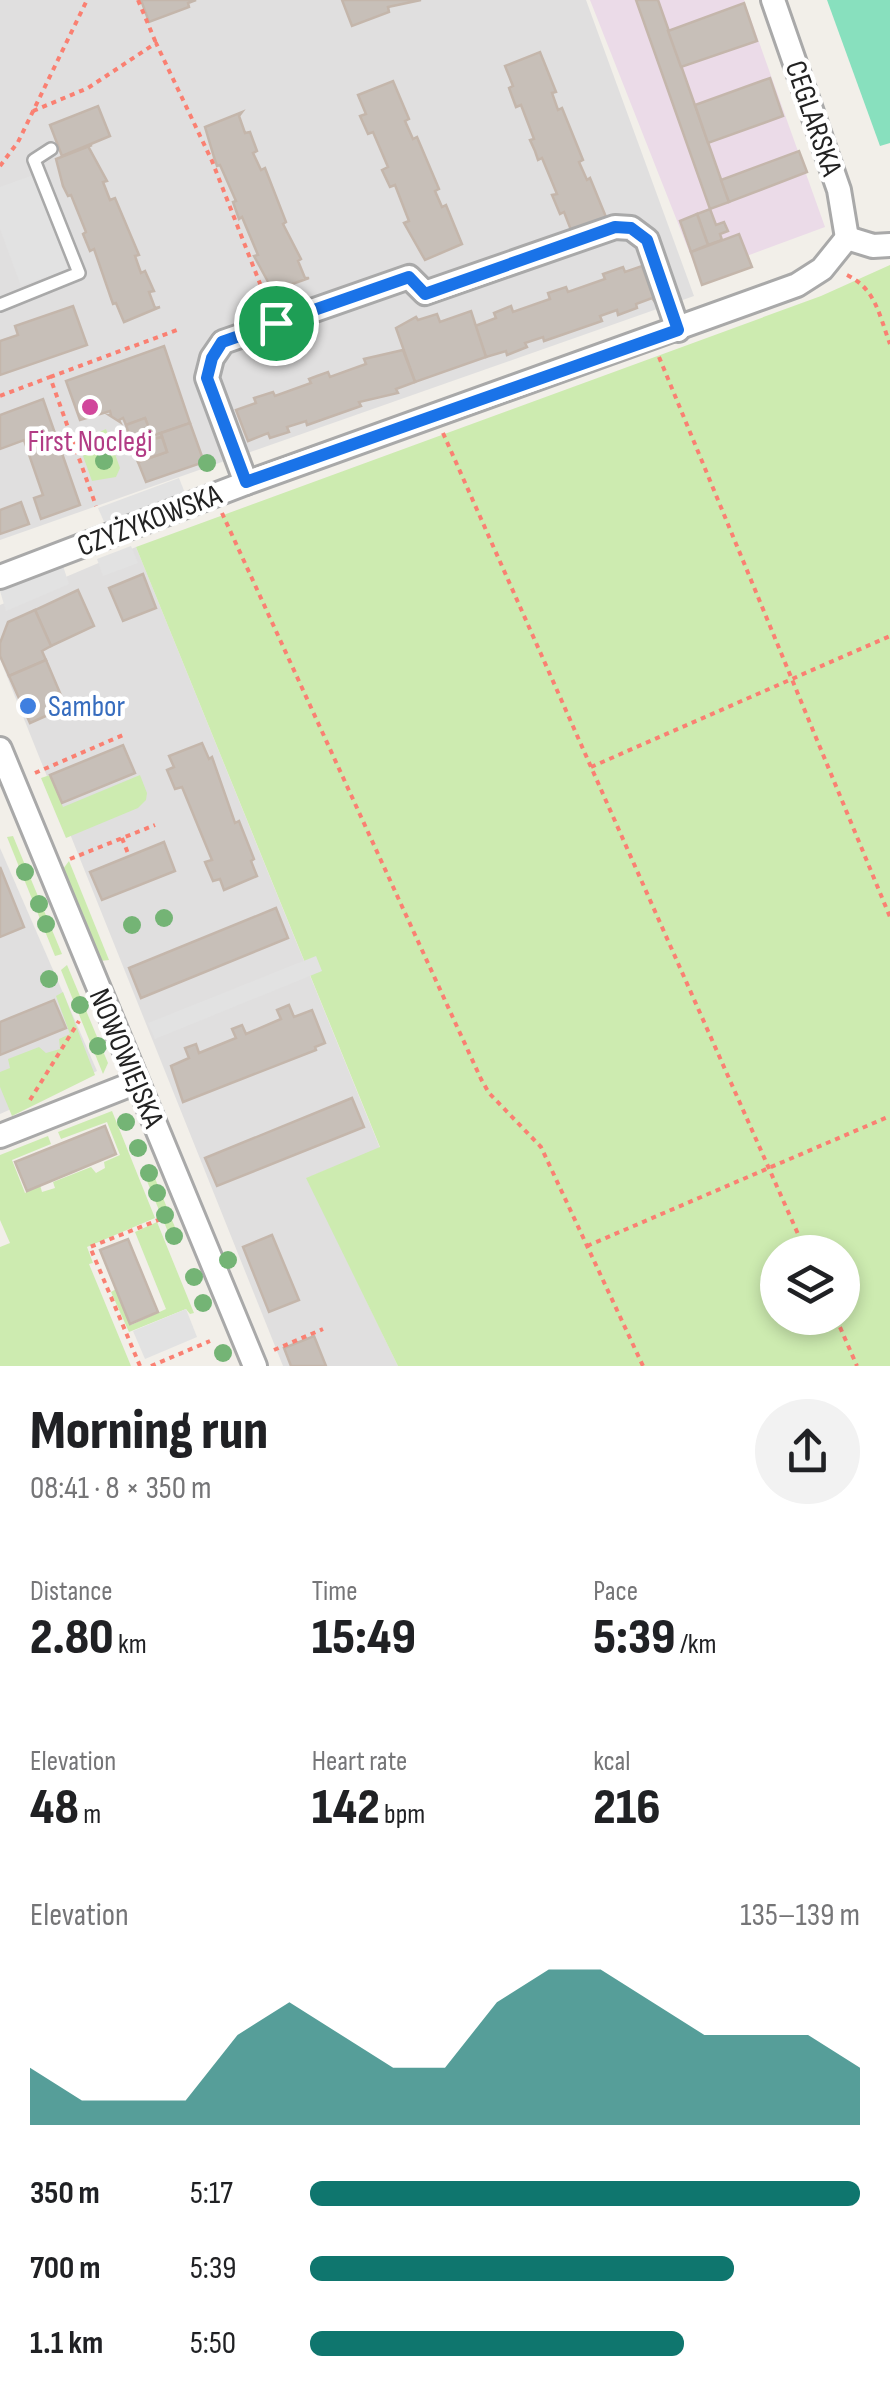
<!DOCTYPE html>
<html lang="en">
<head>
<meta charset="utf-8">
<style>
	:root { --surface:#fff; --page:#f2f2f2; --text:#202124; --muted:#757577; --accent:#0f766e }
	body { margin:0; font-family:"Sofia Sans Condensed",sans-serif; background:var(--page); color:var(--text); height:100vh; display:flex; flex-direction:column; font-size:38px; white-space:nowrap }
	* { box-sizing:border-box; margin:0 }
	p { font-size:32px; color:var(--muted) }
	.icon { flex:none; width:55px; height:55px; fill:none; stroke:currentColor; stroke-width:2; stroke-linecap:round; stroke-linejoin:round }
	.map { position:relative; height:1366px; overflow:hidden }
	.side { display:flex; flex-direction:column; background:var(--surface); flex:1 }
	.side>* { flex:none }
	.controls { position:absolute; left:760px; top:1235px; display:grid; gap:20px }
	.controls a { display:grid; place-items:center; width:100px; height:100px; border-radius:50%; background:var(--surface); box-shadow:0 5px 15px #0003; font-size:50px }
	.pin { position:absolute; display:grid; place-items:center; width:85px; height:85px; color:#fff; margin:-42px; border:5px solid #fff; border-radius:50%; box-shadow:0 2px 10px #0007 }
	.round { display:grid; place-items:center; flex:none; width:105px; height:105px; border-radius:52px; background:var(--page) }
	.summary { display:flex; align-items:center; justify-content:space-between; height:170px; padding:0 30px }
	h1 { font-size:55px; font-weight:800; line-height:75px }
	.metrics { display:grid; grid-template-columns:repeat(3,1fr); gap:15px; height:170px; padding:10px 30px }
	.metrics div { display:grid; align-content:center }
	.metrics b { font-size:50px; font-weight:800 }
	.metrics small { font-size:28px; font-weight:400 }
	.metrics p { font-size:28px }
	.chart { height:280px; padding:20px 30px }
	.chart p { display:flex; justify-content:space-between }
	.chart svg { width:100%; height:180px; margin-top:10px; fill:var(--accent); opacity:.7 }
	ul { padding:0 30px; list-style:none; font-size:32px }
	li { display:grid; grid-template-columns:160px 120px 1fr; align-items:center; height:75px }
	li i { height:25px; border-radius:12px; background:var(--accent) }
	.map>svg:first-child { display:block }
	.residential { fill:#e0dfdf }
	.industrial { fill:#ebdbe8 }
	.grass { fill:#cdebb0; fill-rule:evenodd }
	.pitch { fill:#88e0be }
	.parking { fill:#e2e2e2 }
	.building { fill:#c7bfb8; stroke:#c4b6ab; stroke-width:2.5 }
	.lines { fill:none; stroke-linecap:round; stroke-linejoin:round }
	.service-casing { stroke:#a9a9a9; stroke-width:16 }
	.minor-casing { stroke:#a9a9a9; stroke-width:28 }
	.path { stroke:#fa8072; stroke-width:4; stroke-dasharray:5 5; stroke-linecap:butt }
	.service { stroke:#fff; stroke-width:11 }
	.minor { stroke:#fff; stroke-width:22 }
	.tree { fill:#74b475 }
	.route-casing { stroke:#fff; stroke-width:20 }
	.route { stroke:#1a73e8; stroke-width:12 }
	.hotel-dot { fill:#d1479c; stroke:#fff; stroke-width:4 }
	.shop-dot { fill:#3f7fe0; stroke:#fff; stroke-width:4 }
	.labels { text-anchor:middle; stroke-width:9; stroke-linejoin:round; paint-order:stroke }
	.street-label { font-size:30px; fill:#222; stroke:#fff }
	.hotel-label { font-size:30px; fill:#b23c85; stroke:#fff }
	.shop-label { font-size:30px; fill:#366cbe; stroke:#fff; text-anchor:start }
</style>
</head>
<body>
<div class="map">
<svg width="890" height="1366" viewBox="0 0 890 1366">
	<rect width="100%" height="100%" fill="#f2efe9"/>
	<g class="residential">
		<path d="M0,0H586L694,296L0,540Z"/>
		<path d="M136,547L380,1148L307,1178L398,1366H283L0,659V605Z"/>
		<path d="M0,848L97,1071L0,1114Z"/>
	</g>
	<path class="industrial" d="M590,0H744L825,227L698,274Z"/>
	<g class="grass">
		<path d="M890,265V1366H398L306,1178L380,1147L136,547L821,296ZM778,1252H842V1318H778Z"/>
		<path d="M106,429L120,468L116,477L92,481L78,442Z"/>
		<path d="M50,775L63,807L140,775L147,793L146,800L138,808L66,838L41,778Z"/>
		<path d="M13,836L62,954L55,956L7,837Z"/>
		<path d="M69,861L109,960L100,961L63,869Z"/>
		<path d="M67,965L108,1063L103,1074L61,970Z"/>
		<path d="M63,992L95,1075L12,1116L0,1087V1072L10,1068L8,1059L39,1047L46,1053L60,1049L59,1039L70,1034L56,996Z"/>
		<path d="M112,1111L155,1218L87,1247L93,1263L89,1264L131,1366H0V1247L10,1243L0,1220V1155L48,1136L51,1144L12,1160L25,1193L40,1185L42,1192L55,1188L53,1182L91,1167L96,1173L105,1168L104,1162L120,1155L107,1122L61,1139L58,1132Z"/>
		<path d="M150,1166L181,1242L173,1244L142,1169Z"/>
		<path d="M157,1222L194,1313L190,1314L186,1309L129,1332L111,1292L116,1289L131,1325L166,1309L135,1232Z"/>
	</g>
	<path class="pitch" d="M827,0H890V143L880,146Z"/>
	<g class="parking">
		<path d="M36,174L68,269L21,286L0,229V187Z"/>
		<path d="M179,478L185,493L105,524L98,508Z"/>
		<path d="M131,546L138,563L103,576L97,559Z"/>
		<path d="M63,566L69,584L6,611L0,591Z"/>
		<path d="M316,956L322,971L155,1039L148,1023Z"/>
		<path d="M186,1309L197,1337L145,1359L133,1331Z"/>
	</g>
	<g class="building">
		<path d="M141,0H196L188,3L189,7L149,22Z"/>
		<path d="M342,0H421L388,7L389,12L352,26Z"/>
		<path d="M636,0H658L729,202L710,209Z"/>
		<path d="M744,3L757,41L681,67L668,31Z"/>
		<path d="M540,52L556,92L552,93L558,110L562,108L583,160L579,162L587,180L590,178L606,217L571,230L564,212L560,214L552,195L557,194L542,158L538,160L535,151L530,140L534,139L521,105L516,107L509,88L513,86L505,66Z"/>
		<path d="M770,78L783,116L708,143L695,105Z"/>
		<path d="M393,81L409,119L405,121L413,139L417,137L439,189L435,191L442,207L446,205L462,244L425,260L404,223L409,221L395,185L390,187L382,170L388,167L373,132L368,134L360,116L366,114L358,95Z"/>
		<path d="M98,106L110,136L62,156L50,125Z"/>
		<path d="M242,112L239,116L245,133L250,132L257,151L253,153L261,170L265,168L286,222L283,224L301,259L298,261L305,278H309L273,291L254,256L258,255L242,217L239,219L233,202L236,201L220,165L217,166L214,157L205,127Z"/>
		<path d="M92,145L88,146L107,181L103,182L110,200L115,198L139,255L135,256L141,273L145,271L154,291L149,292L155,308L160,307L124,322L116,303L113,304L94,249L90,251L83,234L86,232L71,195L68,196L63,186L56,159Z"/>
		<path d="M799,151L807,172L729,202L721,180Z"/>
		<path d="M710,209L716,225L724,222L728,231L720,234L722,240L708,245L697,214Z"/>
		<path d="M697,214L708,245L691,252L680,221Z"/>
		<path d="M739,234L752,267L702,285L691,252Z"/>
		<path d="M642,266L655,302L652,298L636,304L637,308L618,315L617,310L600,316L602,321L544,341L543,337L525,343L527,347L507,355L506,351L486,357L475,326L496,318L494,313L511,306L513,312L550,299L548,293L566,287L568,292L605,279L603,274L609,272L623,267L625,272Z"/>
		<path d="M73,306L87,345L0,375V341L18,335L15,326Z"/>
		<path d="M471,311L486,357L415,382L396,328L416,317L418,320L437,314L440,322Z"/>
		<path d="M164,346L190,423L152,436L145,418L126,425L123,418L119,420L120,422L109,415H111L110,411L80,420L66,381Z"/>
		<path d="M403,350L415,382L396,389L398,393L359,402L361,406L307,425L306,421L287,427L289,432L270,438L268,433L248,441L236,410L256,403L254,398L273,392L275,396L311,383L309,379L317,376L328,372L330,377L366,364L364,359Z"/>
		<path d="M43,399L80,505L41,519L34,498L43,495L24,440L0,449V415Z"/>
		<path d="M145,418L152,436L161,433L162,437L132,444L126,425Z"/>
		<path d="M190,423L204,462L146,482L138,462L167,452L161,433Z"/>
		<path d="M162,437L167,452L138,462L132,444Z"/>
		<path d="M21,502L29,524L0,534V510Z"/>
		<path d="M143,574L156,608L123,621L109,588Z"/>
		<path d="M78,590L94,626L51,646L35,610Z"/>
		<path d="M35,610L51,646L42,651L46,660L9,676L0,656V643L8,622Z"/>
		<path d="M46,660L66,707L30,723L9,676Z"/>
		<path d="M202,743L209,759L212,757L235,823L239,821L254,859L251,861L257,876L224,890L220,879L213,881L205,862L212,860L182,787L175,789L167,770L174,767L169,756Z"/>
		<path d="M123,745L135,773L62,803L50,775Z"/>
		<path d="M164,842L175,871L102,900L90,872Z"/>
		<path d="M0,867L24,927L0,937Z"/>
		<path d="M276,908L288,938L141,998L129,968Z"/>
		<path d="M54,1000L66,1028L0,1055V1022Z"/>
		<path d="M289,1005L294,1017L312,1010L325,1043L315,1047L316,1050L183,1102L171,1066L189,1058L185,1048L196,1044L199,1053L236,1038L232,1029L242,1025L246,1034L281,1019L277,1010Z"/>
		<path d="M352,1098L364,1127L217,1186L205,1158Z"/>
		<path d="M105,1126L116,1154L27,1191L15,1162Z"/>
		<path d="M272,1235L299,1300L269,1312L243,1247Z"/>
		<path d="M128,1239L158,1312L130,1324L100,1250Z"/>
		<path d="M314,1336L326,1366H291L284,1348Z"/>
	</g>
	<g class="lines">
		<g class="service-casing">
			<path id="service" d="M0,305L79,273L34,160L51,149"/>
		</g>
		<g class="minor-casing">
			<g id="minor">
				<path d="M773,0L839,190L847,238"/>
				<path d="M847,238L873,246L890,245"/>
				<path d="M246,483L207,378L212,358L223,342L409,277L425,293L615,227L631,228L647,240L678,330"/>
				<path d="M0,577L246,483L797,285L822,269L847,238"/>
				<path d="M0,749L255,1366"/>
				<path d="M0,1136L137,1082"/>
			</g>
		</g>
		<g class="path">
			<path d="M138,0L156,43"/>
			<path d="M33,111L88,88L156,43L212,161L268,304"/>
			<path d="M0,166L18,142L87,0"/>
			<path d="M847,275C876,289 879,315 890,344"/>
			<path d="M659,357L890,917"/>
			<path d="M50,377L177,330"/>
			<path d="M0,396L50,377L96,506"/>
			<path d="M443,433L806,1252"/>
			<path d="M222,513L481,1079L489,1093L541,1147L643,1366"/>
			<path d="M591,767L890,636"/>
			<path d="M35,773L123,735"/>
			<path d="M122,838L129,856"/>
			<path d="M70,859L155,825"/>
			<path d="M30,1100L79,1021"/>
			<path d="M587,1246L890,1116"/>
			<path d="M836,1318L857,1366"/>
			<path d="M274,1350L323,1329"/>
			<path d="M140,1366L90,1247L161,1219"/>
			<path d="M151,1366L210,1341"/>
		</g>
		<use href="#service" class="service"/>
		<use href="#minor" class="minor"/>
	</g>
	<g class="tree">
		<circle cx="93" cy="442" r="9"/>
		<circle cx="104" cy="461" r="9"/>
		<circle cx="207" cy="463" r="9"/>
		<circle cx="25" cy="872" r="9"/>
		<circle cx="39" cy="904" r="9"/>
		<circle cx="164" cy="918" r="9"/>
		<circle cx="46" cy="924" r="9"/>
		<circle cx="132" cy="925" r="9"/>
		<circle cx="49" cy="979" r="9"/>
		<circle cx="80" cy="1005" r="9"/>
		<circle cx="98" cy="1046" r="9"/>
		<circle cx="126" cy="1122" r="9"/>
		<circle cx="138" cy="1148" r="9"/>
		<circle cx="149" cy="1173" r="9"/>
		<circle cx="157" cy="1193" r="9"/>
		<circle cx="165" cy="1215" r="9"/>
		<circle cx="174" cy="1236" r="9"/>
		<circle cx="228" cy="1260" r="9"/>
		<circle cx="194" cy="1277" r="9"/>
		<circle cx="203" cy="1303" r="9"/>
		<circle cx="223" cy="1353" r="9"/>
	</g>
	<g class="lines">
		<g class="route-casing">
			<path id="route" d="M615,227L631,228L647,240L678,330L246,482L207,378L212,358L222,342L409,277L425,294Z"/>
		</g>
		<use href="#route" class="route"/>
	</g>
	<circle class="hotel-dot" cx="90" cy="407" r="10"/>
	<circle class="shop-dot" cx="28" cy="706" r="10"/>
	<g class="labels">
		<g class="street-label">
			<text transform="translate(814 118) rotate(71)" y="10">CEGLARSKA</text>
			<text transform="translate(149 520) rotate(-21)" y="10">CZYŻYKOWSKA</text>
			<text transform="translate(127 1058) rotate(67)" y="10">NOWOWIEJSKA</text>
		</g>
		<g class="hotel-label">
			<text x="90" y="451">First Noclegi</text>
		</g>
		<g class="shop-label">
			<text x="48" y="716">Sambor</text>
		</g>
	</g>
</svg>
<div class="controls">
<a><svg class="icon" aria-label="layers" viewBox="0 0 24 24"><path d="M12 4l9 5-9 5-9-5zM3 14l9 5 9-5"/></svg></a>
</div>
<div class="pin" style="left:276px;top:323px;background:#1e9e55"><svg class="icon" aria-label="arrive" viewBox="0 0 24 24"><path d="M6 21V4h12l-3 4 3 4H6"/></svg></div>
</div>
<section class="side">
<div class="summary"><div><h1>Morning run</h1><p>08:41 · 8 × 350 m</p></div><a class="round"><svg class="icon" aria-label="share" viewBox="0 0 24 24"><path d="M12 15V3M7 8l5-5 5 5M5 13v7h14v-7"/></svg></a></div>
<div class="metrics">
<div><p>Distance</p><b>2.80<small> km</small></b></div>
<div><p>Time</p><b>15:49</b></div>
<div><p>Pace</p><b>5:39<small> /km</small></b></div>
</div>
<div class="metrics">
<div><p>Elevation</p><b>48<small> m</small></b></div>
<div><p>Heart rate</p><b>142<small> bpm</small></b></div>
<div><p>kcal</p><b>216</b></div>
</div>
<div class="chart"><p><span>Elevation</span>135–139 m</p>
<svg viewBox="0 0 160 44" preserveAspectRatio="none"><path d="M0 44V30L10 38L20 38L30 38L40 22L50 14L60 22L70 30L80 30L90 14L100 6L110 6L120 14L130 22L140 22L150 22L160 30V44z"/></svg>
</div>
<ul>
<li><b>350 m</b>5:17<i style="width:100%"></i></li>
<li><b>700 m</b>5:39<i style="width:77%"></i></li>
<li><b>1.1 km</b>5:50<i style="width:68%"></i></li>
</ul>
</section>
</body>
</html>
